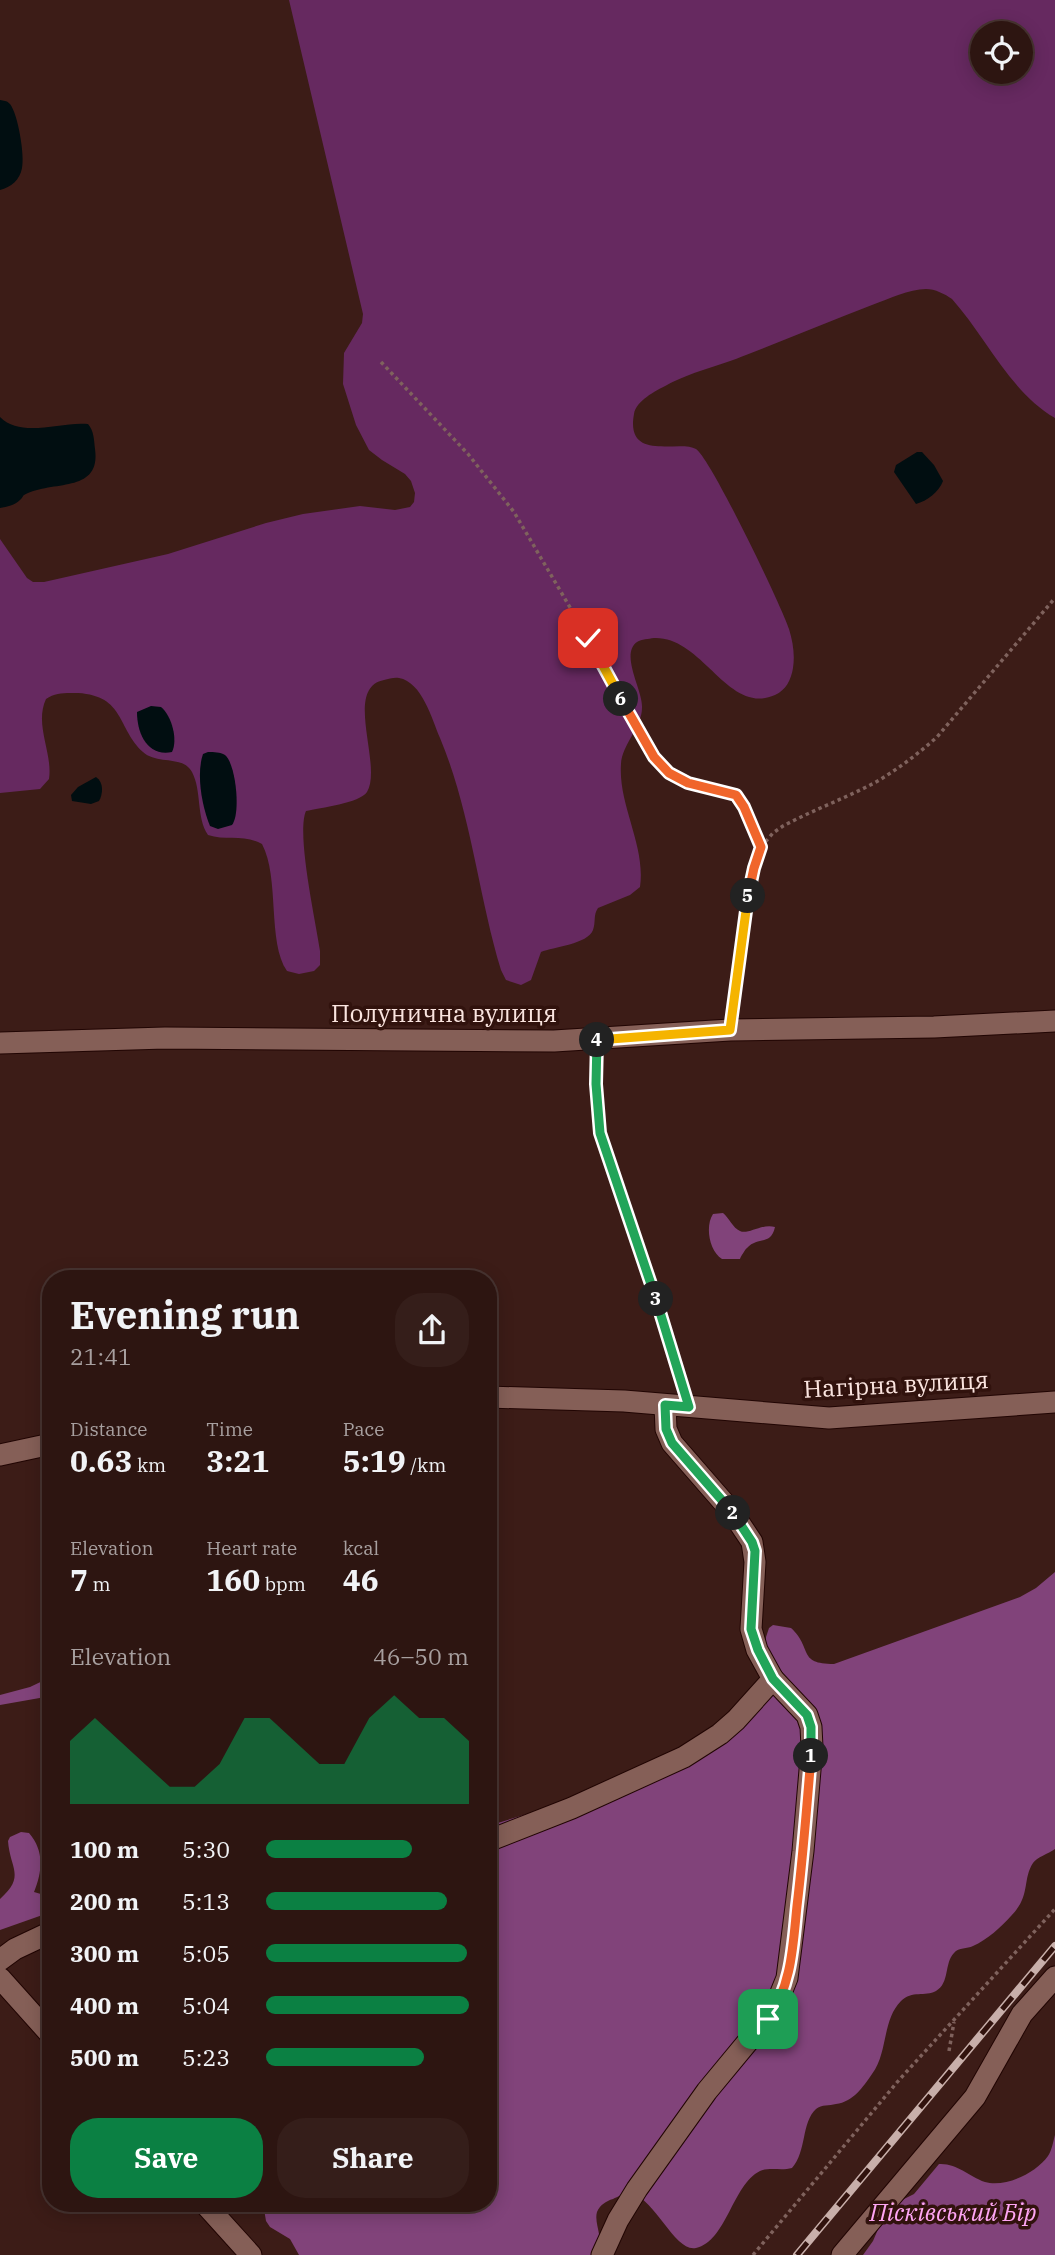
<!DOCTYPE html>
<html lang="en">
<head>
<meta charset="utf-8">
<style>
	:root { --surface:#2d1511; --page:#351e1a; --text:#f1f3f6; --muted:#a79f9f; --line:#483431; --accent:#0b8043 }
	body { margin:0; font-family:"IBM Plex Serif",serif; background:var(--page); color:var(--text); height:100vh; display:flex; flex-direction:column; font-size:26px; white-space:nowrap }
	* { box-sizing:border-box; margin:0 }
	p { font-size:23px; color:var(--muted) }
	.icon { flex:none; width:38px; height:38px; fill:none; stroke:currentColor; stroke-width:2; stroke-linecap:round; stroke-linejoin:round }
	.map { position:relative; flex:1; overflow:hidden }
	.sheet { position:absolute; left:42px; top:1270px; width:455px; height:942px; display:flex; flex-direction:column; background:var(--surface); border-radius:28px; box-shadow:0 4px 18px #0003,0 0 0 2px var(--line) }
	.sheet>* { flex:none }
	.controls { position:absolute; left:970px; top:21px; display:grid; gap:14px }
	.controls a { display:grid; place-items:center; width:63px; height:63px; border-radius:50%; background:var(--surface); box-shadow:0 4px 18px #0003,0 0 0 2px var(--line); font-size:35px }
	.pin { position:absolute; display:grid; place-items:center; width:60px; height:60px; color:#fff; margin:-30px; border-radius:14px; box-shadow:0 4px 10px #0006 }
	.km { position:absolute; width:35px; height:35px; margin:-18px; border-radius:50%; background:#222; color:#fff; font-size:19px; line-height:35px; text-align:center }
	.round { display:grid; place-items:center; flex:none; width:74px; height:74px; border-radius:28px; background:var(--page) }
	.summary { display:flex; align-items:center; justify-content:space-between; height:119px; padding:0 28px }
	h1 { font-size:38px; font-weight:800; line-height:52px }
	.metrics { display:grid; grid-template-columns:repeat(3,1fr); gap:10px; height:119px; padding:7px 28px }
	.metrics div { display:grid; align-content:center }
	.metrics b { font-size:30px; font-weight:800 }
	.metrics small { font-size:19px; font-weight:400 }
	.metrics p { font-size:19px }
	.chart { height:196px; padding:14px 28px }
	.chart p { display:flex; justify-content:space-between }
	.chart svg { width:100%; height:126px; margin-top:7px; fill:var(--accent); opacity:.7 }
	.action { display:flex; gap:14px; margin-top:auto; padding:14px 28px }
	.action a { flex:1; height:80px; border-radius:28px; background:var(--accent); color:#fff; font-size:28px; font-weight:800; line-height:80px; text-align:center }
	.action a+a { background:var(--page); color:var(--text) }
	ul { padding:0 28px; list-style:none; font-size:23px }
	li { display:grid; grid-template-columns:112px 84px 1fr; align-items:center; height:52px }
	li i { height:18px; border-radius:9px; background:var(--accent) }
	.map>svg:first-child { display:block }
	.green { fill:#662960; fill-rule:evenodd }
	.forest { fill:#81437a }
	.water { fill:#010e11 }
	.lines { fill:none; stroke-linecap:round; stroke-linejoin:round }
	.minor-casing { stroke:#210503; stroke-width:23 }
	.path { stroke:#7f625d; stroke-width:3.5; stroke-dasharray:3.5 3.5; stroke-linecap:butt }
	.minor { stroke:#855f57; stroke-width:21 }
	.rail-casing { stroke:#c8afaa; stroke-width:8 }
	.rail { stroke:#31120d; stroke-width:5; stroke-dasharray:16; stroke-linecap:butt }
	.split-1-casing { stroke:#fff; stroke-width:14 }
	.split-2-casing { stroke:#fff; stroke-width:14 }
	.split-3-casing { stroke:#fff; stroke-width:14 }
	.split-4-casing { stroke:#fff; stroke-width:14 }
	.split-5-casing { stroke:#fff; stroke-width:14 }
	.split-6-casing { stroke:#fff; stroke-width:14 }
	.split-7-casing { stroke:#fff; stroke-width:14 }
	.split-1 { stroke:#f0652b; stroke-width:9 }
	.split-2 { stroke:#22a559; stroke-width:9 }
	.split-3 { stroke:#22a559; stroke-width:9 }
	.split-4 { stroke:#22a559; stroke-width:9 }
	.split-5 { stroke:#f5b400; stroke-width:9 }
	.split-6 { stroke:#f0652b; stroke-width:9 }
	.split-7 { stroke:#f5b400; stroke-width:9 }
	.labels { text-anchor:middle; stroke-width:7; stroke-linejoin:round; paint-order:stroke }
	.street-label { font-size:24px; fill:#fae4df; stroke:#31120d }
	.park-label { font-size:24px; font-style:italic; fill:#fea5f3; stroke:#31120d }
</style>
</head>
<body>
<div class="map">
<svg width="1055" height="2255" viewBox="0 0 1055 2255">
	<rect width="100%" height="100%" fill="#3c1c17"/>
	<path class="green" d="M289,0H1055V418C1010,392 986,337 952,299C945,294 935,289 926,289C909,289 889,299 872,305C830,321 788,339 746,355C722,365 688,373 667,385C655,391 636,401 634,414C625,463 680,439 696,449C711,459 781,605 789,629C793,642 795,655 793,668C791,680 786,690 775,695C728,716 703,636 654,638C648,639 642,639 637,642C620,654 642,689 642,706C643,726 622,744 621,764C618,805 646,846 640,887L630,895L598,908C593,915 596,922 593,930C588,944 553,947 541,952L531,980L521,985L506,980L501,970C478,894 471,812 440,738C432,719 422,682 399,678C394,677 389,679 384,680C343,688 383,765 367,792C360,803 320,808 306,811C296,834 316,922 320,951V965L314,971L299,974L287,971C267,942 280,878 262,844C245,834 226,841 208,835C196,817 202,791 192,772C183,755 157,765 143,752C117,728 125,696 78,693C66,693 56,692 46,699C34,725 53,753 49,779L40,789L0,793V539L27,578L33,582H44L168,554L266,523L303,514L360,506L395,510L410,507L414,502L415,493L411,481L405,474L382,460L369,450L356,425L343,384L344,353L362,323L363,314ZM982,33H1020V72H982Z"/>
	<g class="forest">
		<path d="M723,1213C729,1218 733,1228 740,1231C748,1235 762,1223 775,1227C771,1246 758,1236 747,1248C746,1248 740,1258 740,1259H722C709,1251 705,1226 713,1214Z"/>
		<path d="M1055,1572V1849C1048,1854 1037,1857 1033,1863C1022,1880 1031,1896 1011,1916C1001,1927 987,1940 973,1946C967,1949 959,1947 954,1953C944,1963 950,1983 936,1991C925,1997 912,1990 901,2001C882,2020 888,2053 872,2074C863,2087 853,2102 836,2104C829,2106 822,2104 816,2109C801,2123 807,2151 792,2168C782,2171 770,2167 760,2171C732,2185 727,2241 696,2248C676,2253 655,2200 633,2194C626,2192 619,2196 613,2199C606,2201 600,2205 597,2212C595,2219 598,2227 599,2234C600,2241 598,2248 597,2255H299L290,2239L270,2227L266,2221L263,2203H488V1826L527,1814L576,1803L753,1711L766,1650V1637L769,1628L773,1625L791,1628C813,1648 797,1664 834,1664L1020,1597L1036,1588Z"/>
		<path d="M51,1677V1696L0,1705V1695L30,1687Z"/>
		<path d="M21,1832L29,1833C45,1851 42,1873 34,1892L51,1897V1912L0,1930V1899C26,1876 10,1869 8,1841L10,1837Z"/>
		<path d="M1055,2135V2255H863L873,2241L882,2220L896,2203L914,2194L939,2164C957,2163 968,2176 985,2182C1005,2188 1036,2173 1048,2156C1052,2150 1053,2142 1055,2135Z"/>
	</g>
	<g class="water">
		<path d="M0,100C4,101 6,100 10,104C18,114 25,156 22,168C20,180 11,187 0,190Z"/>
		<path d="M0,417C22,439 61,421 88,424C94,431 94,440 95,449C101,492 56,481 28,493C21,496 25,495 20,500C15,505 7,507 0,508Z"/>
		<path d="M917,452H922L934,465L943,481C939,492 927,501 916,504L894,472L896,465Z"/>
		<path d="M151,706L161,707C172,716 178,740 172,752C147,757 137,733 137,712Z"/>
		<path d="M208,752C214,752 220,752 225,755C236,764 241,814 232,825L218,829L210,826C202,807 196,774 203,754Z"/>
		<path d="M96,777C104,782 103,794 99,801L91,804L72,801L71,795L78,787Z"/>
	</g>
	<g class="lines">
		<g class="minor-casing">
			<g id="minor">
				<path d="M0,1043L165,1038L554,1041L730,1030L934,1027L1055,1021"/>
				<path d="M488,1397L624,1401L829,1418L1055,1402"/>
				<path d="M0,1455L51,1444"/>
				<path d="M488,1841L572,1808L684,1757L720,1734L736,1720L773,1679L757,1650L751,1629L755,1562L752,1542L732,1512L672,1443L666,1429L665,1405"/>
				<path d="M0,1960L15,1949L51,1932"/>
				<path d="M0,1978L51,2035"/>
				<path d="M204,2203L251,2255"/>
				<path d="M602,2255L618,2220L637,2189L707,2091L774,2010L787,1978L803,1851L812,1747L811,1727L807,1715L773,1679"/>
				<path d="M842,2255L975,2097L1022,2014L1055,1977"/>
			</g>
		</g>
		<g class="path">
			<path d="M381,362L468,454L514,512L588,638L645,742L662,766L681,780L731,793C748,803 754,830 761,847L754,868L748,895L733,1010"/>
			<path d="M761,847L773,833L783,826C813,810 846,798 876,782C898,769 918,754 937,737L1055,598"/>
			<path d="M597,1055V1114L600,1133L684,1387"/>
			<path d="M949,2051L954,2022"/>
			<path d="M753,2255L899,2080L1055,1909"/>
		</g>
		<use href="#minor" class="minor"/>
		<g class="rail-casing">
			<path id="rail" d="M797,2255L1055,1946"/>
		</g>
		<use href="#rail" class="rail"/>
	</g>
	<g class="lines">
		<g class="split-1-casing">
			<path id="split-1" d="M768,2019C792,1986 793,1944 797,1906C803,1856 807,1806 811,1756"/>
		</g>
		<g class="split-2-casing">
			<path id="split-2" d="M733,1513L752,1542L755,1551L751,1629L758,1650L773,1679L807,1715L811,1727V1756"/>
		</g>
		<g class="split-3-casing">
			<path id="split-3" d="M656,1299L689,1407L665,1405L666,1429L672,1443L733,1513"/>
		</g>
		<g class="split-4-casing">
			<path id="split-4" d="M597,1040L596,1084L600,1133L656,1299"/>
		</g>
		<g class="split-5-casing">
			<path id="split-5" d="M597,1040L730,1030L748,896"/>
		</g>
		<g class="split-6-casing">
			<path id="split-6" d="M621,699L654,757L669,773L688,783L736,795L744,807L761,847L754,868L748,896"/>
		</g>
		<g class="split-7-casing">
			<path id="split-7" d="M588,638L621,699"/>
		</g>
		<use href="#split-1" class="split-1"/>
		<use href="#split-2" class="split-2"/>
		<use href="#split-3" class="split-3"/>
		<use href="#split-4" class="split-4"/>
		<use href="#split-5" class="split-5"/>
		<use href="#split-6" class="split-6"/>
		<use href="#split-7" class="split-7"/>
	</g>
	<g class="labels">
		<g class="street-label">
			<text x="444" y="1022">Полунична вулиця</text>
			<text transform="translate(896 1385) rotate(-3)" y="8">Нагірна вулиця</text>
		</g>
		<g class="park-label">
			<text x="953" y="2221">Пісківський Бір</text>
		</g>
	</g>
</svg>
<div class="controls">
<a><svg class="icon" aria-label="locate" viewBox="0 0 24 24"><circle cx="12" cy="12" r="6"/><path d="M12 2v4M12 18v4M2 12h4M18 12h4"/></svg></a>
</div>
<div class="pin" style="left:768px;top:2019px;background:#1e9e55"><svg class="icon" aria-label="arrive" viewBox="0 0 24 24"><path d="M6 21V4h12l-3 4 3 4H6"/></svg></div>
<div class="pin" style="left:588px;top:638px;background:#d93025"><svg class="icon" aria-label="check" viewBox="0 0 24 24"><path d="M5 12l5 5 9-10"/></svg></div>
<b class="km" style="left:811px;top:1756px">1</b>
<b class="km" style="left:733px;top:1513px">2</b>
<b class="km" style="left:656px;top:1299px">3</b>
<b class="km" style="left:597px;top:1040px">4</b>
<b class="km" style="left:748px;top:896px">5</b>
<b class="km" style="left:621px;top:699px">6</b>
<section class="sheet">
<div class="summary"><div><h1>Evening run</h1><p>21:41</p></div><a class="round"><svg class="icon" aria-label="share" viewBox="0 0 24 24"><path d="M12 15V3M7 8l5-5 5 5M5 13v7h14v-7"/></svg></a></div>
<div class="metrics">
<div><p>Distance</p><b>0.63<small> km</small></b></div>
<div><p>Time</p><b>3:21</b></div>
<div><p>Pace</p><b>5:19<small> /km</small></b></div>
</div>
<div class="metrics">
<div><p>Elevation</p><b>7<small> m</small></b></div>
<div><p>Heart rate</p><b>160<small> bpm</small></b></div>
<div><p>kcal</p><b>46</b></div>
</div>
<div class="chart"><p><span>Elevation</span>46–50 m</p>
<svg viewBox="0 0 160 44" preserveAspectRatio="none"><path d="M0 44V22L10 14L20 22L30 30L40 38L50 38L60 30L70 14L80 14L90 22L100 30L110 30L120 14L130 6L140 14L150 14L160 22V44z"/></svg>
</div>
<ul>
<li><b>100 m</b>5:30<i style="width:72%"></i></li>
<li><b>200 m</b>5:13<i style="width:89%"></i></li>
<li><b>300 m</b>5:05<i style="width:99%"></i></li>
<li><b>400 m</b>5:04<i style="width:100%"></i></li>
<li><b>500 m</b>5:23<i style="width:78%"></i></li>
</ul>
<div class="action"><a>Save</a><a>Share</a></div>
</section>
</div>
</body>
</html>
